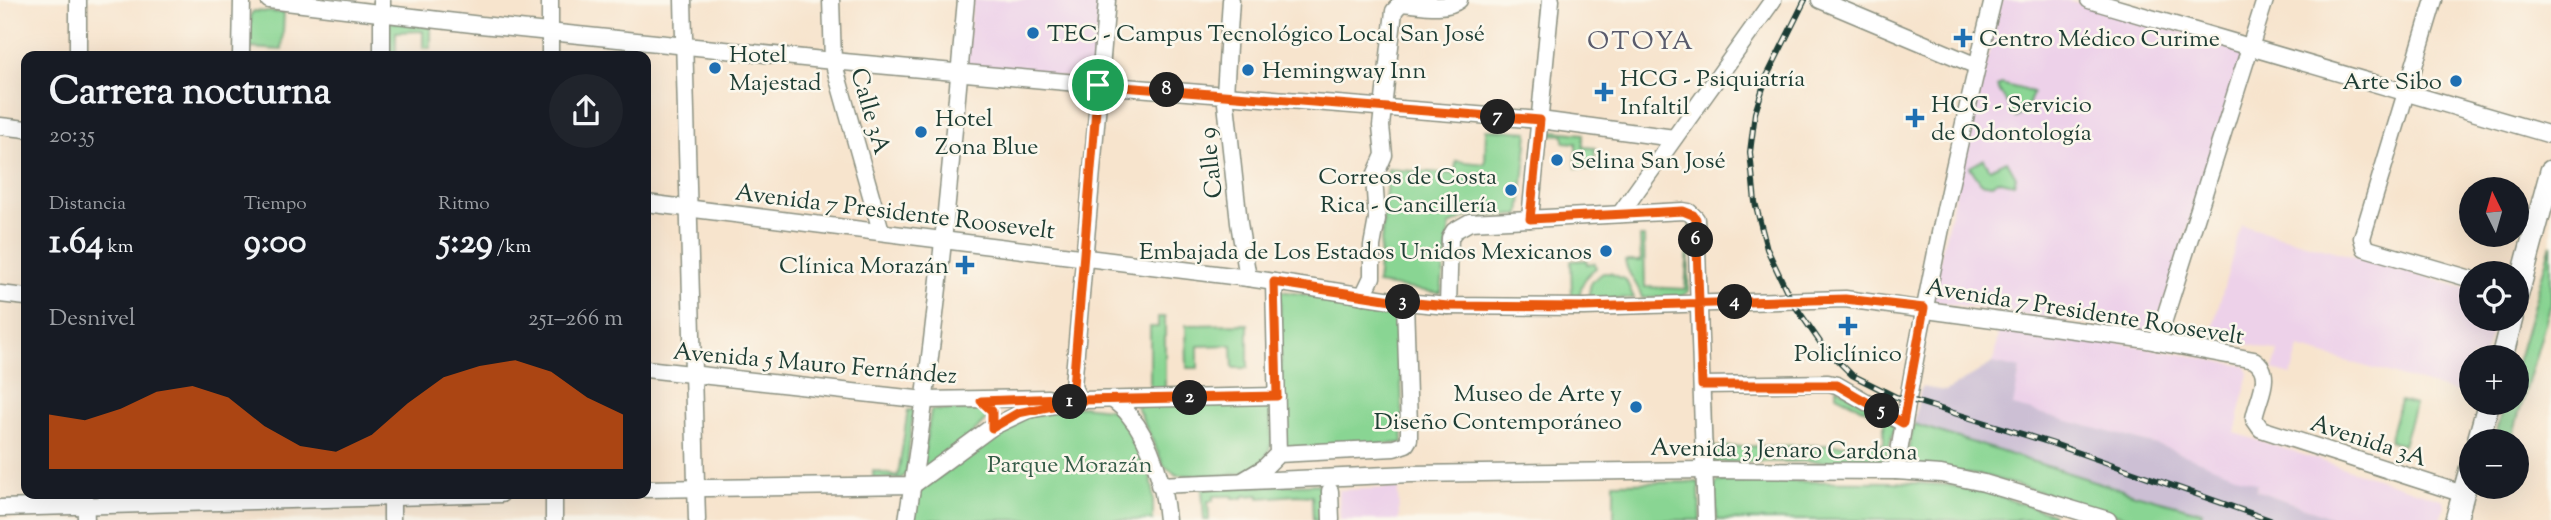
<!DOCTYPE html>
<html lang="es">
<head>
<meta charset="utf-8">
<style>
	:root { --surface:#171b24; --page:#20242c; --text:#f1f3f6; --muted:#9ea1a6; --accent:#ea580c }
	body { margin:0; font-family:"Sorts Mill Goudy",serif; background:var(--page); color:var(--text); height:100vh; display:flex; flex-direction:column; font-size:26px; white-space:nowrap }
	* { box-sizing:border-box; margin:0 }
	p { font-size:23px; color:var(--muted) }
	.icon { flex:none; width:38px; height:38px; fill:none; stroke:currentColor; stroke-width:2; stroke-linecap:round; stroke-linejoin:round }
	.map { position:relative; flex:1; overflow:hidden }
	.details { position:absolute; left:21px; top:51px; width:630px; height:448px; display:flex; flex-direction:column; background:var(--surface); border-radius:14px; box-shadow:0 7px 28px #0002 }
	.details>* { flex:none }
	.needle { width:46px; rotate:355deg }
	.buttons { position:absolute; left:2459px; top:177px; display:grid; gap:14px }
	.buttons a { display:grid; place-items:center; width:70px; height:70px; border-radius:50%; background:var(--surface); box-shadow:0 7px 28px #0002; font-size:35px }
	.pin { position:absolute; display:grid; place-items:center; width:60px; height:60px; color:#fff; margin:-30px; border:4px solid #fff; border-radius:50%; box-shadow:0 2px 7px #0007 }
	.km { position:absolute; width:35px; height:35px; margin:-18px; border-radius:50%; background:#222; color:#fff; font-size:19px; line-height:35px; text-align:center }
	.round { display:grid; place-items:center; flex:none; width:74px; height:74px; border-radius:37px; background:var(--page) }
	.head { display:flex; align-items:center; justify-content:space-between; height:119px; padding:0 28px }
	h1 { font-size:38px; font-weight:700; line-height:52px }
	.metrics { display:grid; grid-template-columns:repeat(3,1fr); gap:10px; height:119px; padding:7px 28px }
	.metrics div { display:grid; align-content:center }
	.metrics b { font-size:35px; font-weight:700 }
	.metrics small { font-size:19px; font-weight:400 }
	.metrics p { font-size:19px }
	.chart { height:196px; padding:14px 28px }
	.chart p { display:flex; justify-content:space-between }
	.chart svg { width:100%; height:126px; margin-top:7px; fill:var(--accent); opacity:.7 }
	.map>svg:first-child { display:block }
	.built { fill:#edd1e9 }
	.industrial { fill:#ccbfd4 }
	.green { fill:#89d593; stroke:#548964; stroke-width:2 }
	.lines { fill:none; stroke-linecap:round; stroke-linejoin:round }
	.minor-casing { stroke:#8b9080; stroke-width:19 }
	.major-casing { stroke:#8b9080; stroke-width:24 }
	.minor { stroke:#fff; stroke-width:16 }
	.major { stroke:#fff; stroke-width:21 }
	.rail-casing { stroke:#1f3d34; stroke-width:6 }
	.rail { stroke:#fbf7ec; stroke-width:3.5; stroke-dasharray:10; stroke-linecap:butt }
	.route-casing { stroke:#fff; stroke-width:14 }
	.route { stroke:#ea580c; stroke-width:9 }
	.poi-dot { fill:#1f6fb2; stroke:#fbf7ec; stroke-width:2.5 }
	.labels { text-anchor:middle; stroke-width:5; stroke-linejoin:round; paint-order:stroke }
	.poi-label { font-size:24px; fill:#1f3d34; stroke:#fbf7ec; text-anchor:start }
	.street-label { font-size:24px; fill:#1f3d34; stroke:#fbf7ec }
	.park-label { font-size:24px; fill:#345b47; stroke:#fbf7ec }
	.neighbourhood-label { font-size:26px; letter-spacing:2px; fill:#5a5b6c; stroke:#fbf7ec }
</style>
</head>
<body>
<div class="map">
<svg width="2551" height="520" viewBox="0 0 2551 520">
	<rect width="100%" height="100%" fill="#fbf7ec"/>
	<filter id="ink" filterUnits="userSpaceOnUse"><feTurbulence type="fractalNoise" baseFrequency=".0143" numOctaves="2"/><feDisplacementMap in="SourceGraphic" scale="14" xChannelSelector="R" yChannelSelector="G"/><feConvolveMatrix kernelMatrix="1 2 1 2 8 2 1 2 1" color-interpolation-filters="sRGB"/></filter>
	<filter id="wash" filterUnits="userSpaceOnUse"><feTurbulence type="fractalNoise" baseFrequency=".00686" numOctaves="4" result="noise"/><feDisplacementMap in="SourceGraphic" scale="28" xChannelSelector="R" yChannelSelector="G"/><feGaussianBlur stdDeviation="1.57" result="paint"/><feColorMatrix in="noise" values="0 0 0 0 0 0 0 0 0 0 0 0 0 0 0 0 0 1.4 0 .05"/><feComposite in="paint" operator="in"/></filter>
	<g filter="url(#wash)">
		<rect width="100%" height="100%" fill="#f7e4cd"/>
		<g class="built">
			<path d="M973,0H1101L1092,80L965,67Z"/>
			<path d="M2001,0H2068L2245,50L2154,333L1930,301Z"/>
			<path d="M2241,225L2471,290V318L2495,319L2483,357H2471V396L2299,348L2291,375L2273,370L2278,352L2211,334Z"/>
			<path d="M1999,329L2095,338L2245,366L2249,373L2235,433L2444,500L2445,505L2441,520H2339L2256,490L2258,485L2164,447L2012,406L2020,370L1993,363Z"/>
			<path d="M1398,488L1399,520H1340L1339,490Z"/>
		</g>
		<path class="industrial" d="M1993,363L2020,369L2013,406L2164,447L2258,484L2256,490L2339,520H2199L2201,512L2135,494L1914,424L1921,387L1946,391Z"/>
		<g class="green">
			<path d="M254,11L284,13L282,50L249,48L251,14Z"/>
			<path d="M386,21L431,27V48H423V31L396,32V53L388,56Z"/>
			<path d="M2001,84L2033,92L2027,109L2016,118L1997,87Z"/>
			<path d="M1486,129L1528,132L1520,215L1466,217L1450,225L1441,291L1439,293L1377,284L1388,169L1455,174L1456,161L1485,164Z"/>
			<path d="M1544,130L1583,134V147L1595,148L1594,169L1576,168V143L1564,142V135L1544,134Z"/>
			<path d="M1984,159L1990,169L2007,161L2016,177L2014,184L1997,180L1991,185L1981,183L1970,167Z"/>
			<path d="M1690,223L1688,292L1682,296L1642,298C1639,284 1627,275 1625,261H1641L1640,237H1644L1645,287L1685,289Z"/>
			<path d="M2551,244V303L2511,441H2494L2505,403L2516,402L2517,363Z"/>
			<path d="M1587,260V264L1595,263L1596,268C1584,276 1581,286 1579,299H1572L1571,261Z"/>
			<path d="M1603,273H1610L1626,280L1634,298L1588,299L1591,282Z"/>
			<path d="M1280,291L1399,308L1403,443L1282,450Z"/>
			<path d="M1158,317H1165V389H1150V327H1158Z"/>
			<path d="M1248,324V368H1233L1232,345L1198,346V368H1187L1186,325Z"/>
			<path d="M1836,387L1896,422L1885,461L1708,462L1707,389L1712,391L1713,447L1884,444V419L1836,395Z"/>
			<path d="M2400,401L2415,405L2403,445L2389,441Z"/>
			<path d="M1269,404C1270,417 1274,436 1270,448C1257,484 1207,475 1177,475L1164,466L1136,405Z"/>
			<path d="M1082,406L1109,409L1125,418L1149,471L1153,489V520H914L917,493L1020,418Z"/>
			<path d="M908,410H913L906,474L900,479L873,478V471L898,476Z"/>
			<path d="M931,410H986V420L963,443L921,472Z"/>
			<path d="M1914,424L2135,494L2202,512L2199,520H2135L1989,477L1905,464Z"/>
			<path d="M1718,481L1895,482L1948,485L1992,494L2053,514V520H1717L1715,485Z"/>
			<path d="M1699,482L1700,520H1614V483Z"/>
			<path d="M1319,484V520H1313L1312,496L1296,495L1259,498V495L1244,496L1243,498H1233V496H1213V501H1208L1209,520H1204L1202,488Z"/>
		</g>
	</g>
	<g filter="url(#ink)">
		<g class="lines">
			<g class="minor-casing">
				<g id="minor">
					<path d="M269,0L481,25L833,61L1099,85L1540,120L1674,138"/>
					<path d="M382,0V56"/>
					<path d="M683,0L697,520"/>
					<path d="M831,0L833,61L881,231"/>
					<path d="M1231,0L1225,94L1239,223L1248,278"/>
					<path d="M1820,0L1977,66"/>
					<path d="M2089,0L2551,135"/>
					<path d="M2434,0L2362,238L2365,248L2471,279"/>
					<path d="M78,56V0"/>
					<path d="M241,56L242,0"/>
					<path d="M550,56V0"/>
					<path d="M0,126L26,129"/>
					<path d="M646,203L1248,278L1405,302L1448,306L1584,307L1845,299L2141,339L2254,360C2275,374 2257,399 2254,419L2261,429L2463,494"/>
					<path d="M1620,214L1773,0"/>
					<path d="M1530,219L1551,0"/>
					<path d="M0,294L26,297"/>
					<path d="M1363,296L1372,277V246L1377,219L1374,178L1384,155L1381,126L1394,11L1401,3C1418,4 1445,11 1459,0"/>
					<path d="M1448,306L1450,238L1454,231L1470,222L1683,211L1689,212L1696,219L1706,520"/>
					<path d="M2157,342L2265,0"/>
					<path d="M646,369L925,400L1048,398"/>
					<path d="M1702,385L1828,383L1837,385L1903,423"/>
					<path d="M1082,400L1077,396L1073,386L1107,0"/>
					<path d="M1113,400C1118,404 1125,409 1129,415C1152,442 1164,486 1167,520"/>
					<path d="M1278,454L1394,448L1406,444L1409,439V427L1405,302"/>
					<path d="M1896,471C1921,312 1955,156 1993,0"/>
					<path d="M1244,480L1264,468L1278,454L1274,282"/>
					<path d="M1159,485L1411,474L1705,470L1896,471L1941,474L1984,483L2108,520"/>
					<path d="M646,489L913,485L992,427L1028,410L1082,400L1277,396"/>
					<path d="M1330,491L1331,520"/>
					<path d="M85,494L86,520"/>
					<path d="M392,494V520"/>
					<path d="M0,508L501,494"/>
					<path d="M554,520V494"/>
					<path d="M907,520C935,347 950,174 966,0"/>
				</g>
			</g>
			<g class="major-casing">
				<g id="major">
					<path d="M2516,301L2551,171"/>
					<path d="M2502,357L2512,318"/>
					<path d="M2478,441L2489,402"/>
					<path d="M2456,520L2471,466"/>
				</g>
			</g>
			<use href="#minor" class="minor"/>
			<use href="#major" class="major"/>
			<g class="rail-casing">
				<path id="rail" d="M1805,0L1766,78L1755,113L1750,152L1755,202L1767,249L1791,300L1822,345L1852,375L1896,397L1918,402L2051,443L2270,520"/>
			</g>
			<use href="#rail" class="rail"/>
		</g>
	</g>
	<g class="lines" filter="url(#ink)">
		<g class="route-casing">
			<path id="route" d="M1098,85L1073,386L1074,391L1082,400L1018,413L992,428V411L981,401L1062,398L1074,391L1082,400L1277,396L1274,282L1405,302L1448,306L1584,307L1845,299L1924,308L1903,423L1837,385H1702L1696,219L1693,215L1683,211L1530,219L1540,120L1098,85"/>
		</g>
		<use href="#route" class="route"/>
	</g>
	<g class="poi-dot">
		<circle cx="1033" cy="33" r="7"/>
		<path d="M1959.5 27.5h7v7h7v7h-7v7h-7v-7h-7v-7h7z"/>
		<circle cx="715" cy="68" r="7"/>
		<circle cx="1248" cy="70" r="7"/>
		<circle cx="2456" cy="81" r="7"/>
		<path d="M1600.5 81.5h7v7h7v7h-7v7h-7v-7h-7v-7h7z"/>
		<path d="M1911.5 107.5h7v7h7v7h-7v7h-7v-7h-7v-7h7z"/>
		<circle cx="921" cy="132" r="7"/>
		<circle cx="1557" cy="160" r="7"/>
		<circle cx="1511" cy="190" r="7"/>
		<circle cx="1606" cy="251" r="7"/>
		<path d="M961.5 254.5h7v7h7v7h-7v7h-7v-7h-7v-7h7z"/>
		<path d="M1844.5 315.5h7v7h7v7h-7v7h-7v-7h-7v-7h7z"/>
		<circle cx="1636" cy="407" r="7"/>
	</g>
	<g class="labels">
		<g class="poi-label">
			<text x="1047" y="41">TEC - Campus Tecnológico Local San José</text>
			<text x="1979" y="46">Centro Médico Curime</text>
			<text x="729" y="62">Hotel<tspan x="729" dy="28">Majestad</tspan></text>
			<text x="1262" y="78">Hemingway Inn</text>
			<text x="1620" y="86">HCG - Psiquiatría<tspan x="1620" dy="28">Infaltil</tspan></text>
			<text x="2442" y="89" text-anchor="end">Arte Sibo</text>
			<text x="1931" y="112">HCG - Servicio<tspan x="1931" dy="28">de Odontología</tspan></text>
			<text x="935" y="126">Hotel<tspan x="935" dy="28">Zona Blue</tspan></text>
			<text x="1571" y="168">Selina San José</text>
			<text x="1497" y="184" text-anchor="end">Correos de Costa<tspan x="1497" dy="28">Rica - Cancillería</tspan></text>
			<text x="1592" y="259" text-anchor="end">Embajada de Los Estados Unidos Mexicanos</text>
			<text x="949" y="273" text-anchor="end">Clínica Morazán</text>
			<text x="1848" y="361" text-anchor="middle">Policlínico</text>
			<text x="1622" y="401" text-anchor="end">Museo de Arte y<tspan x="1622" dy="28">Diseño Contemporáneo</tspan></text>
		</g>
		<g class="street-label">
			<text transform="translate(871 111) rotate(74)" y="8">Calle 3A</text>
			<text transform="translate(1210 163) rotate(-96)" y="8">Calle 9</text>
			<text transform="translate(895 211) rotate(7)" y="8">Avenida 7 Presidente Roosevelt</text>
			<text transform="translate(2085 311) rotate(9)" y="8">Avenida 7 Presidente Roosevelt</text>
			<text transform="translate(815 363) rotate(5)" y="8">Avenida 5 Mauro Fernández</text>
			<text transform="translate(2369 440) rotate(18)" y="8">Avenida 3A</text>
			<text transform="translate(1784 449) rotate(1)" y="8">Avenida 3 Jenaro Cardona</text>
		</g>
		<g class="park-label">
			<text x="1070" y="472">Parque Morazán</text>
		</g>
		<g class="neighbourhood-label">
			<text x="1641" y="49">OTOYA</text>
		</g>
	</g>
</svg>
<div class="buttons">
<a><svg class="needle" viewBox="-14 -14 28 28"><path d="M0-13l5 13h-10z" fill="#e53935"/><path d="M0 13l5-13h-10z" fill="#9ea1a6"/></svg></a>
<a><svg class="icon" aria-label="locate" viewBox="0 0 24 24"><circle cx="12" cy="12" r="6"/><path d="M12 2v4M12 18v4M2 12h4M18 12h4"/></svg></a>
<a>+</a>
<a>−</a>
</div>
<div class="pin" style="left:1098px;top:85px;background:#1e9e55"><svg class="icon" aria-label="arrive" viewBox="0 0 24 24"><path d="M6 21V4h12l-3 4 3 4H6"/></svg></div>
<b class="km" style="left:1070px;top:402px">1</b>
<b class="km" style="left:1190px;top:398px">2</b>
<b class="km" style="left:1403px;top:302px">3</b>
<b class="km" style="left:1735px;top:302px">4</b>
<b class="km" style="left:1882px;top:411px">5</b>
<b class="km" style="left:1696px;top:240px">6</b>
<b class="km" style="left:1498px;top:117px">7</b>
<b class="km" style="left:1167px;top:90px">8</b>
<section class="details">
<div class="head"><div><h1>Carrera nocturna</h1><p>20:35</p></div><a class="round"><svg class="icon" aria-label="share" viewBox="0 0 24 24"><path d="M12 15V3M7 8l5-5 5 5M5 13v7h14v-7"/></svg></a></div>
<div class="metrics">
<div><p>Distancia</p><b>1.64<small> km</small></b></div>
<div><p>Tiempo</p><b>9:00</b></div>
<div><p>Ritmo</p><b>5:29<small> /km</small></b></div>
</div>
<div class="chart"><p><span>Desnivel</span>251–266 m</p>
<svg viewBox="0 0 160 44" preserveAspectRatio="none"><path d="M0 44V25L10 27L20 23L30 17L40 15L50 19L60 29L70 36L80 38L90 32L100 21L110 12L120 8L130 6L140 10L150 19L160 25V44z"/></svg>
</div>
</section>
</div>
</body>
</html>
